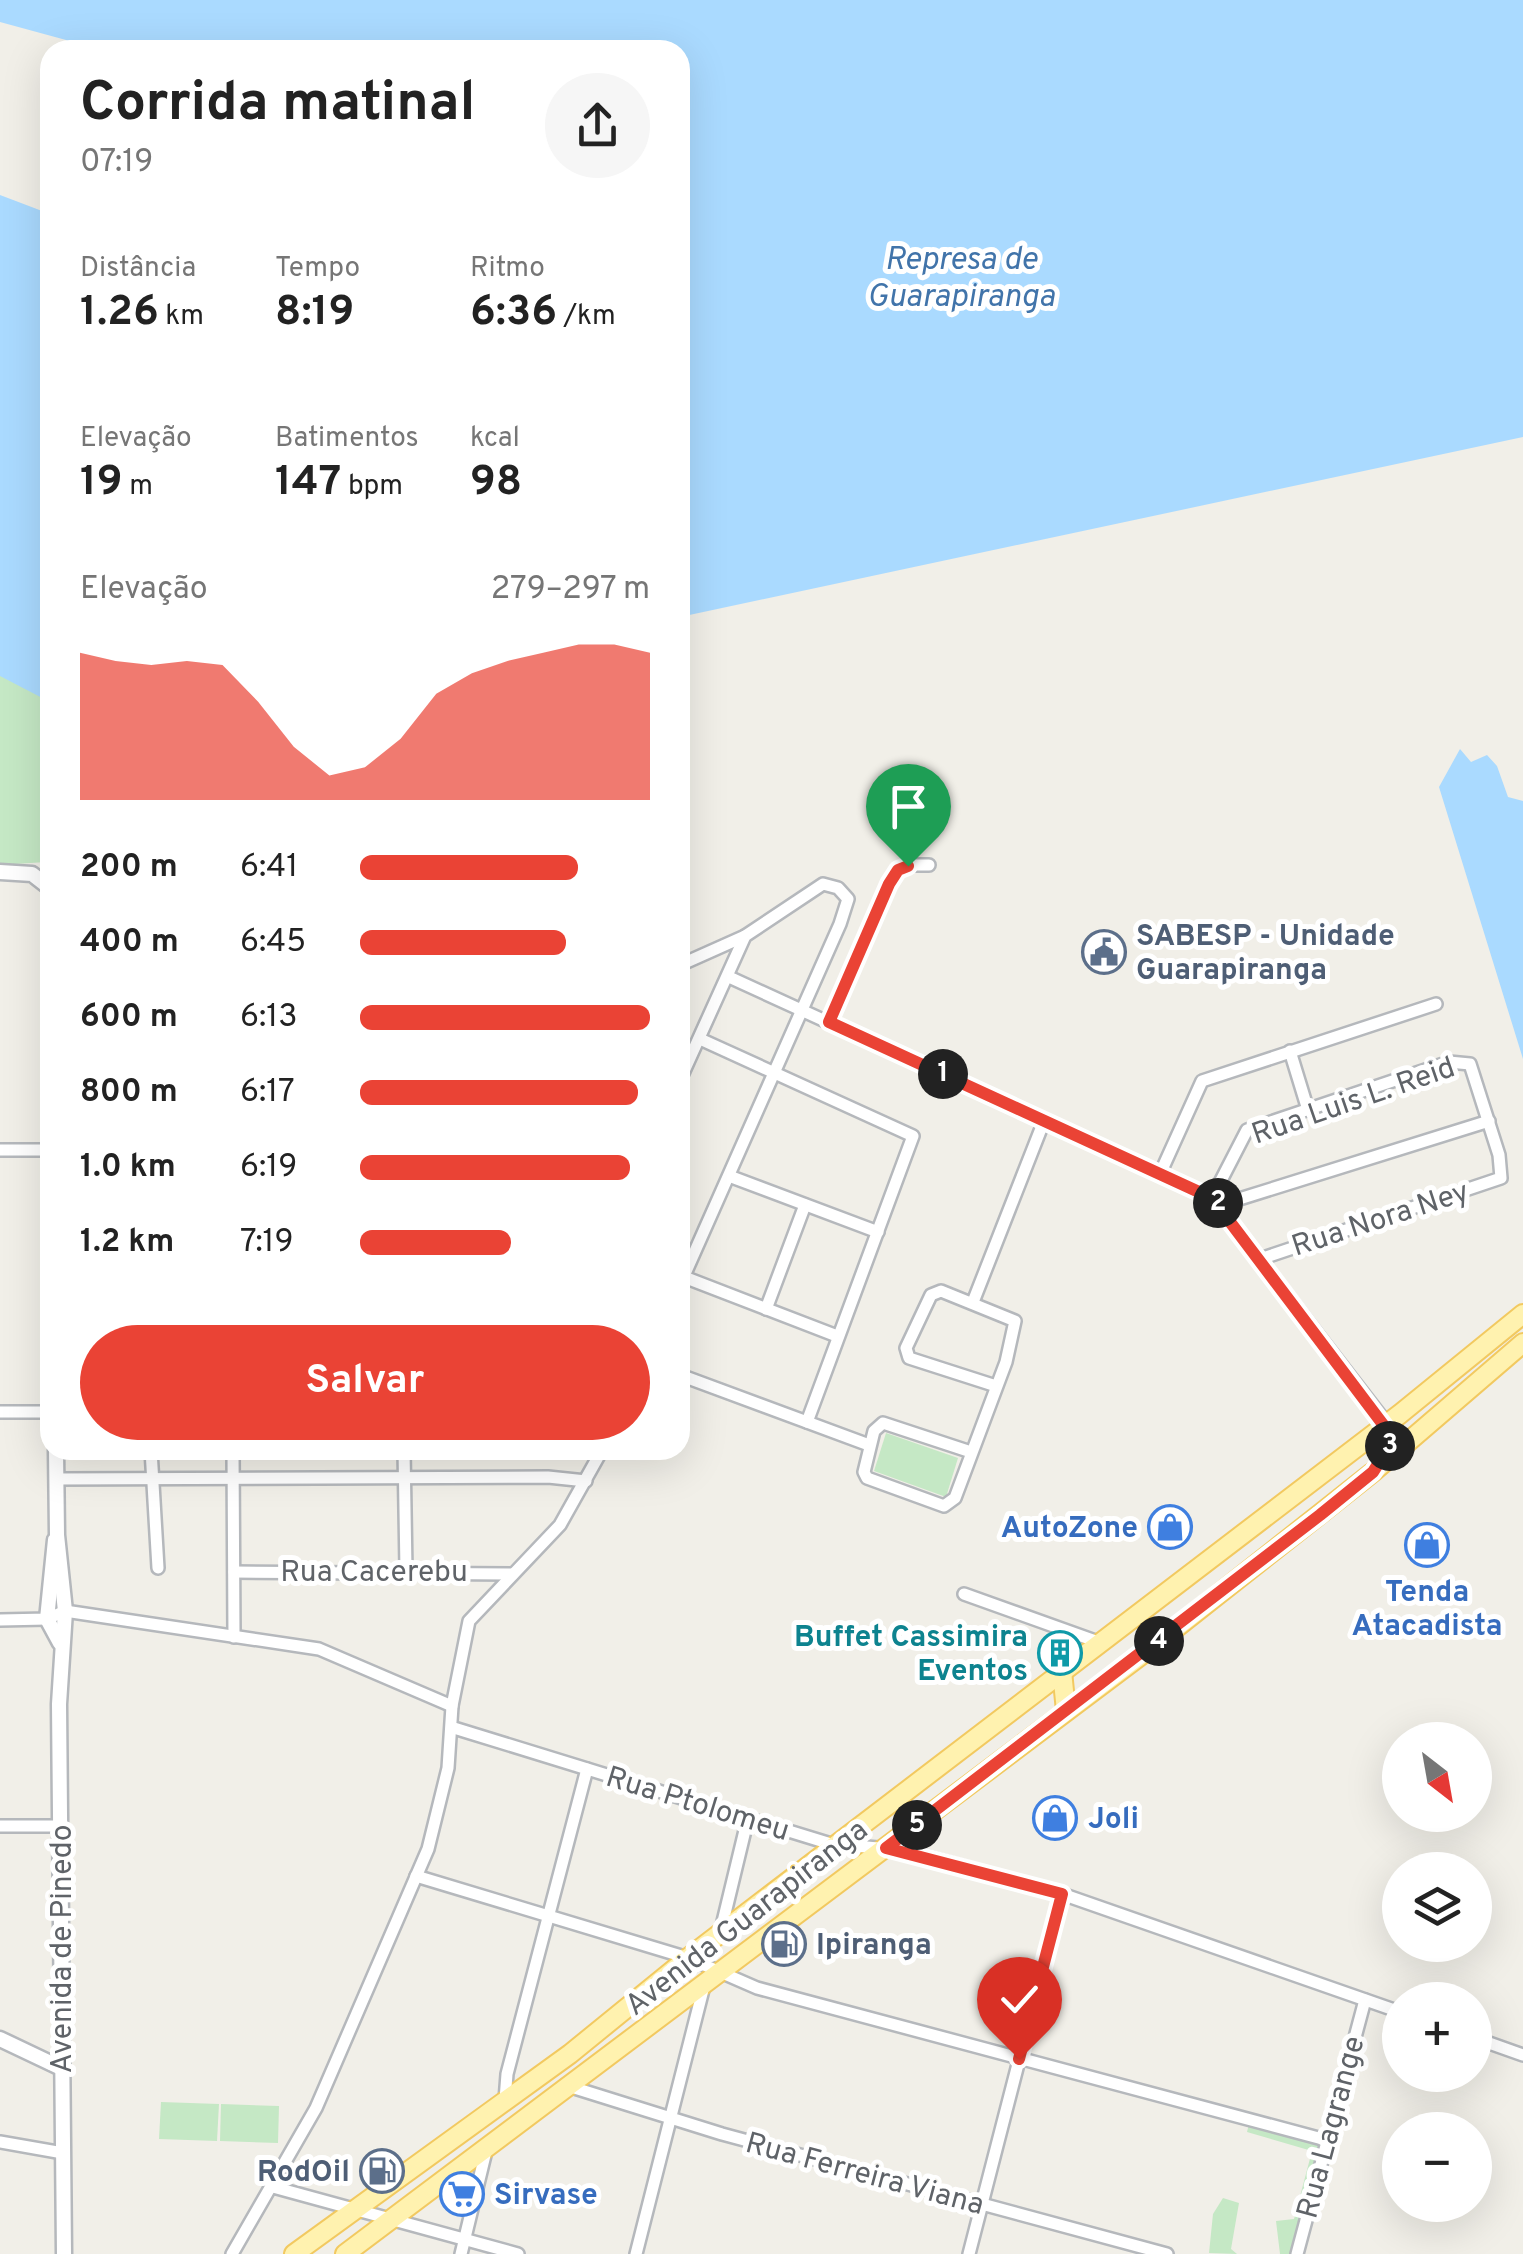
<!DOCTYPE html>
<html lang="pt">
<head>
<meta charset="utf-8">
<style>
	:root { --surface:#fff; --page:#f6f6f6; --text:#222; --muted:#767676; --accent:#ea4335 }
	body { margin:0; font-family:Overpass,sans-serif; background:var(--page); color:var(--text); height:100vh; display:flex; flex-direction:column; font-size:38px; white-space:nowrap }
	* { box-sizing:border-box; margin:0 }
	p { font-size:32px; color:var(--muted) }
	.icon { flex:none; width:55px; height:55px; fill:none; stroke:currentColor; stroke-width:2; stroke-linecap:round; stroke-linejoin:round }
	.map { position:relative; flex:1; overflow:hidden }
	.sheet { position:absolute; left:40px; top:40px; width:650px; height:1420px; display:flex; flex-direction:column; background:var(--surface); border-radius:30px; box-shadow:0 10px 40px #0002 }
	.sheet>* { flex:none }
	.needle { width:65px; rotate:149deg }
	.buttons { position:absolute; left:1382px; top:1722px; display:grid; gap:20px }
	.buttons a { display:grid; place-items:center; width:110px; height:110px; border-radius:50%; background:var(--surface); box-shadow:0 10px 40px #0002; font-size:50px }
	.pin { position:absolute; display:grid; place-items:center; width:85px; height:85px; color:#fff; margin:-102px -42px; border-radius:50% 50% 50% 0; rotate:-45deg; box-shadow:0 0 10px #0007 }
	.pin .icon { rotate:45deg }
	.km { position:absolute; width:50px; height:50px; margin:-25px; border-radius:50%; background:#222; color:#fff; font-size:28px; line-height:50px; text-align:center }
	.round { display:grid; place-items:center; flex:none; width:105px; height:105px; border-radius:52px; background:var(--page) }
	.overview { display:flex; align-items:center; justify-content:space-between; height:170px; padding:0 40px }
	h1 { font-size:55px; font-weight:700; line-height:75px }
	.metrics { display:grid; grid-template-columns:repeat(3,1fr); gap:15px; height:170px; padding:10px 40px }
	.metrics div { display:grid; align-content:center }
	.metrics b { font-size:42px; font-weight:700 }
	.metrics small { font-size:28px; font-weight:400 }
	.metrics p { font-size:28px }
	.chart { height:280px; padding:20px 40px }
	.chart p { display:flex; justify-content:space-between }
	.chart svg { width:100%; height:180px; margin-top:10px; fill:var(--accent); opacity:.7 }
	.action { display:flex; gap:20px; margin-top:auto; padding:20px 40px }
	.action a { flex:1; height:115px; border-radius:60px; background:var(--accent); color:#fff; font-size:40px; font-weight:700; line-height:115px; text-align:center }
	ul { padding:0 40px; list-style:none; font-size:32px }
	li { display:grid; grid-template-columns:160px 120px 1fr; align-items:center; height:75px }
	li i { height:25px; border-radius:12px; background:var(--accent) }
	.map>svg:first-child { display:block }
	.green { fill:#c5e8c5 }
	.water { fill:#aadaff }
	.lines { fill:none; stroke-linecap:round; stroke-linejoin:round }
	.minor-casing { stroke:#b5b8bc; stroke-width:16 }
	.tertiary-casing { stroke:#b5b8bc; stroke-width:19 }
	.primary-casing { stroke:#f2c960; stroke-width:22 }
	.minor { stroke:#fff; stroke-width:11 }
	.tertiary { stroke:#fff; stroke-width:14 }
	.primary { stroke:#fff2af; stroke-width:18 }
	.route-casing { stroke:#fff; stroke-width:20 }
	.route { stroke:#ea4335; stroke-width:12 }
	.labels { text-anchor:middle; stroke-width:10; stroke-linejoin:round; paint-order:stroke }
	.service-label { font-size:30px; font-weight:bold; fill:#4e5e75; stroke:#fff; text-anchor:start }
	.street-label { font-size:30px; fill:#5f6368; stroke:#fff }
	.shop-label { font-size:30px; font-weight:bold; fill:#366cbe; stroke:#fff; text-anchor:start }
	.culture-label { font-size:30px; font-weight:bold; fill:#0d838f; stroke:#fff; text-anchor:end }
	.water-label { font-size:32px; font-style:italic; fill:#4174aa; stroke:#fff }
</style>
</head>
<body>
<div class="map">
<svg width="1523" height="2254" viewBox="0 0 1523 2254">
	<rect width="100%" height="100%" fill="#f1efe8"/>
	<g class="green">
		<path d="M0,540L50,577L46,862L0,865Z"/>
		<path d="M886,1433L958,1458L946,1497L874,1471Z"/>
		<path d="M161,2102L219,2104L217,2141L159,2139Z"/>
		<path d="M221,2104L279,2106L278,2143L220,2141Z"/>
		<path d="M1249,2124L1320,2142L1293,2254H1280L1276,2221L1294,2219L1312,2151L1247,2132Z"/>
		<path d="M1223,2198L1239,2203L1231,2249L1237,2254L1209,2253L1213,2214Z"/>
	</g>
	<g class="water">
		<path d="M0,0H1523V437L680,617V50H79L66,40L0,22Z"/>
		<path d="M0,195L50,214V702L0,676Z"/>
		<path d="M1460,749L1471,762L1487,755L1497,766L1508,797L1523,801V1059L1439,787Z"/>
	</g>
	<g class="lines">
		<g class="minor-casing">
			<g id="minor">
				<path d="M680,965L745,936"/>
				<path d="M729,977L1212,1198L1387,1424"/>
				<path d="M829,1022L893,876L908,865H929"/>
				<path d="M700,1039L913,1136L807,1422"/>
				<path d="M1290,1051L1308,1110"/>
				<path d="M680,1080L745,936L823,884L838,888L848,899L840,924L680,1285"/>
				<path d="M0,1150H50"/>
				<path d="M1160,1174L1202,1081L1436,1004"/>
				<path d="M729,1176L878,1232"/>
				<path d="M1212,1198L1247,1130L1449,1062L1470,1064L1499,1155L1501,1178L1260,1259"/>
				<path d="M1220,1205L1489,1121"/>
				<path d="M684,1277L837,1336"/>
				<path d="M973,1302L1044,1121"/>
				<path d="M766,1309L805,1205"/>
				<path d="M680,1375L869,1445"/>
				<path d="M0,1412H50"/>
				<path d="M151,1450L158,1568"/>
				<path d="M233,1450L234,1637"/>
				<path d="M404,1450L406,1570"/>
				<path d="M971,1452L883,1423L874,1431L864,1472L867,1478L944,1506L955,1498L1006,1362L1015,1321L941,1291L931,1295L906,1348L909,1358L993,1385"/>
				<path d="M56,1479L548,1477L586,1481"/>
				<path d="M234,1572L513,1574"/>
				<path d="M964,1594L1101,1643"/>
				<path d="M0,1620L47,1619L65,1611L319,1649L452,1706"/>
				<path d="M454,1728L831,1844L902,1850L1062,1894L1400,2012"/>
				<path d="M0,1826H61"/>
				<path d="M416,1876L688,1958L757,1988L1326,2140"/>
				<path d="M720,1934L748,1818"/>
				<path d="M1475,2038L1523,2055"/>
				<path d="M565,2085L722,2134L1167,2254"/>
				<path d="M505,2100L507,2074L587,1769"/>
				<path d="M0,2142L63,2153"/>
				<path d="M273,2187L518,2254"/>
				<path d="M232,2254L316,2108L428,1849L448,1768L452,1706L469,1621L560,1525L602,1450"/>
				<path d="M461,2254L487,2147"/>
				<path d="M636,2254L705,1982"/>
				<path d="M969,2254L1062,1894"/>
				<path d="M1297,2254L1365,2000"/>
			</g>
		</g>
		<g class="tertiary-casing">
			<g id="tertiary">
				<path d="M0,872L32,874L50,888"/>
				<path d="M56,1450L57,1535L65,1611L59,1704L64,2254"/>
				<path d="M55,1540L47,1619L60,1643"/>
				<path d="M0,2039L61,2068"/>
			</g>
		</g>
		<g class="primary-casing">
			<g id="primary">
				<path d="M1062,1671L1066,1711"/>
				<path d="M294,2254L570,2054L688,1958L1400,1414L1523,1314"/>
				<path d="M345,2254L1152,1647L1373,1472L1523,1343"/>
			</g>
		</g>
		<use href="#minor" class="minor"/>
		<use href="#tertiary" class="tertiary"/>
		<use href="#primary" class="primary"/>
	</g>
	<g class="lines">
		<g class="route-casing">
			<path id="route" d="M908,866L898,870L889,884L829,1022L1212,1198L1394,1439L1373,1472L1320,1515L886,1848L1062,1894L1019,2059"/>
		</g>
		<use href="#route" class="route"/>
	</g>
	<defs>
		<g id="civic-ring" transform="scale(2.25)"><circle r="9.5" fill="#fff" stroke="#5c6f8a" stroke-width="1.5"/><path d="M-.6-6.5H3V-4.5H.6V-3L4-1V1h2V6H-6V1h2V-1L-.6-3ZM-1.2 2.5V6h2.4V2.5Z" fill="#5c6f8a"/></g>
		<g id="shop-ring" transform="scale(2.25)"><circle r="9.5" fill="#fff" stroke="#3f7fe0" stroke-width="1.5"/><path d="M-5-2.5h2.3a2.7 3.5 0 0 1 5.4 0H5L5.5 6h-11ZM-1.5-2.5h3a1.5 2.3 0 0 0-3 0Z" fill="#3f7fe0"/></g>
		<g id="building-ring" transform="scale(2.25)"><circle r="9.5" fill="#fff" stroke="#0f9aa8" stroke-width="1.5"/><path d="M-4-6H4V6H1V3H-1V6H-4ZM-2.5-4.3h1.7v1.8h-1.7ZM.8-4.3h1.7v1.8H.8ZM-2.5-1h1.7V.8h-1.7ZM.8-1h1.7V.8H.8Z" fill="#0f9aa8"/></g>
		<g id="fuel-ring" transform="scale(2.25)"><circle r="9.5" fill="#fff" stroke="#5c6f8a" stroke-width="1.5"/><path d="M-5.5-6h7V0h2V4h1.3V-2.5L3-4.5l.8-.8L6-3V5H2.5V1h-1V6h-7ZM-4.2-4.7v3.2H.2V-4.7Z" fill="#5c6f8a"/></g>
		<g id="supermarket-ring" transform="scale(2.25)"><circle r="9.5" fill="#fff" stroke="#3f7fe0" stroke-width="1.5"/><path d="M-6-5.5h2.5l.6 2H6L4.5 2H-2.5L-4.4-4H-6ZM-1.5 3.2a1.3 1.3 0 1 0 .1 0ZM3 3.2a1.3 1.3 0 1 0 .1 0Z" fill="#3f7fe0"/></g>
	</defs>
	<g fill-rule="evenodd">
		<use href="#civic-ring" x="1104" y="952"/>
		<use href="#shop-ring" x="1170" y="1527"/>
		<use href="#shop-ring" x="1427" y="1545"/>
		<use href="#building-ring" x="1060" y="1653"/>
		<use href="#shop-ring" x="1055" y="1818"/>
		<use href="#fuel-ring" x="784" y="1944"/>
		<use href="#fuel-ring" x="382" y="2171"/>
		<use href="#supermarket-ring" x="462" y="2194"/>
	</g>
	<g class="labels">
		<g class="service-label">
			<text x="1136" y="945">SABESP - Unidade<tspan x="1136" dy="34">Guarapiranga</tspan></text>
			<text x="816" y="1954">Ipiranga</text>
			<text x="350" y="2181" text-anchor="end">RodOil</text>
		</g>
		<g class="street-label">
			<text transform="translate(1353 1100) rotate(-19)" y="10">Rua Luis L. Reid</text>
			<text transform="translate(1380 1218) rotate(-18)" y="10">Rua Nora Ney</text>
			<text x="374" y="1581">Rua Cacerebu</text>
			<text transform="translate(698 1803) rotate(17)" y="10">Rua Ptolomeu</text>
			<text transform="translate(746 1917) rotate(-38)" y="10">Avenida Guarapiranga</text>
			<text transform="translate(61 1949) rotate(-90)" y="10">Avenida de Pinedo</text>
			<text transform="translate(1330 2127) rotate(-75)" y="10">Rua Lagrange</text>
			<text transform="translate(865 2173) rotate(15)" y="10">Rua Ferreira Viana</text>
		</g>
		<g class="shop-label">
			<text x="1138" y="1537" text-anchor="end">AutoZone</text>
			<text x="1427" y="1601" text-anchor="middle">Tenda<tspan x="1427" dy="34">Atacadista</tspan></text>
			<text x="1088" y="1828">Joli</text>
			<text x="494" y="2204">Sirvase</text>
		</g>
		<g class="culture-label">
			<text x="1028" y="1646">Buffet Cassimira<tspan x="1028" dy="34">Eventos</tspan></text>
		</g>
		<g class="water-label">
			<text x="961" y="269">Represa de<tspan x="961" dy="37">Guarapiranga</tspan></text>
		</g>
	</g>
</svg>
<div class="buttons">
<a><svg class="needle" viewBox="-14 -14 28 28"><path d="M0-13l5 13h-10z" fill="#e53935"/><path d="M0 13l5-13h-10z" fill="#767676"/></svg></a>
<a><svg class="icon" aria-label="layers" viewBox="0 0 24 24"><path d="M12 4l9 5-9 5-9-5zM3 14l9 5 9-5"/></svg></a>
<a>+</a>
<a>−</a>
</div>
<div class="pin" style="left:908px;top:866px;background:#1e9e55"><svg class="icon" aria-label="arrive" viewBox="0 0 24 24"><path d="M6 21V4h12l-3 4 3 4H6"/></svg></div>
<div class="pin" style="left:1019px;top:2059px;background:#d93025"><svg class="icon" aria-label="check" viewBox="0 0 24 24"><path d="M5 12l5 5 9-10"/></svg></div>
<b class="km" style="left:943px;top:1074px">1</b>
<b class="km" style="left:1218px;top:1203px">2</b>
<b class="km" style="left:1390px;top:1446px">3</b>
<b class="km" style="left:1159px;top:1641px">4</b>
<b class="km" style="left:917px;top:1825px">5</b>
<section class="sheet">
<div class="overview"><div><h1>Corrida matinal</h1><p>07:19</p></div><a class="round"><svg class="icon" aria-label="share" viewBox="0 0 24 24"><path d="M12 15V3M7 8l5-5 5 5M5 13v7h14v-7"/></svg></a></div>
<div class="metrics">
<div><p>Distância</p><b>1.26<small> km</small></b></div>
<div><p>Tempo</p><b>8:19</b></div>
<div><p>Ritmo</p><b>6:36<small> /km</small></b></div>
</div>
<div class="metrics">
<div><p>Elevação</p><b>19<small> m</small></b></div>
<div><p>Batimentos</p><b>147<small> bpm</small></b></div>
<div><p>kcal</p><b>98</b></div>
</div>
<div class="chart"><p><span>Elevação</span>279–297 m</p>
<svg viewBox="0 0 160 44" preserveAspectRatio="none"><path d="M0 44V8L10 10L20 11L30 10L40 11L50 20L60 31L70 38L80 36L90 29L100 18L110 13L120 10L130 8L140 6L150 6L160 8V44z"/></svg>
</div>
<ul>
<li><b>200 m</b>6:41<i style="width:75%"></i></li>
<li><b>400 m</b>6:45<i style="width:71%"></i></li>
<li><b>600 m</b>6:13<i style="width:100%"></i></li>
<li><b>800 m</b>6:17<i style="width:96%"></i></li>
<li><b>1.0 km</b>6:19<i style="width:93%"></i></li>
<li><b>1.2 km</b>7:19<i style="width:52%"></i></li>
</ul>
<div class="action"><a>Salvar</a></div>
</section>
</div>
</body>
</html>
